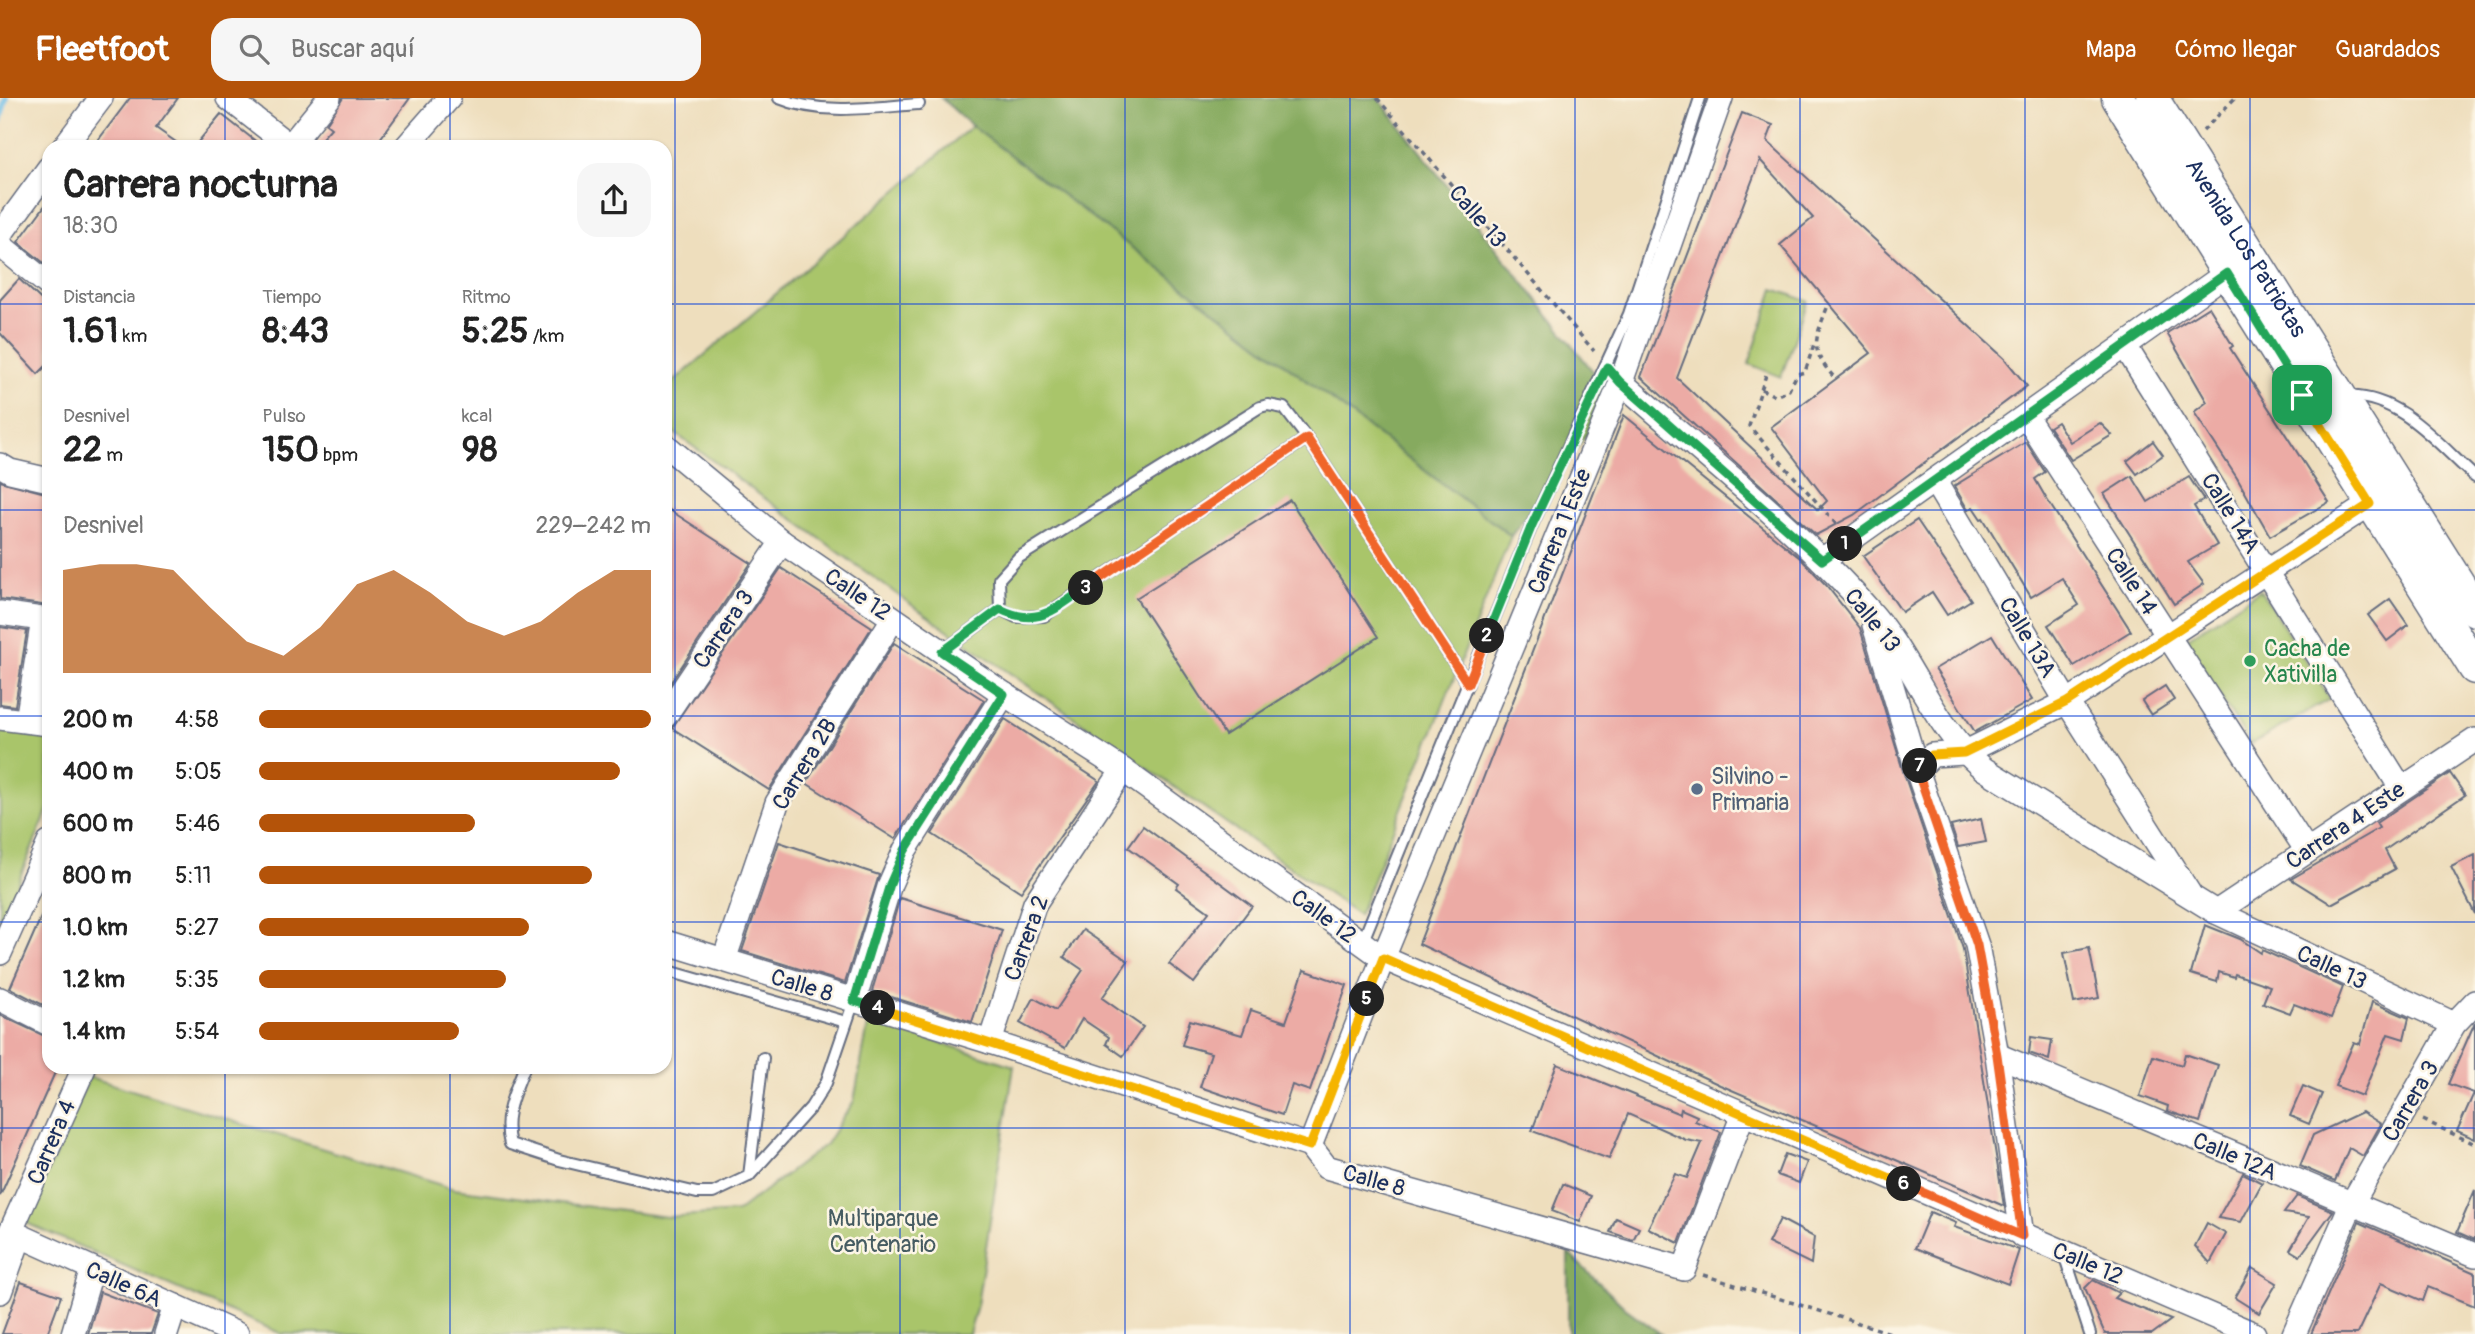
<!DOCTYPE html>
<html lang="es">
<head>
<meta charset="utf-8">
<style>
	:root { --surface:#fff; --page:#f6f6f6; --text:#222; --muted:#767676; --accent:#b45309 }
	body { margin:0; font-family:Pangolin,sans-serif; background:var(--page); color:var(--text); height:100vh; display:flex; flex-direction:column; font-size:26px; white-space:nowrap }
	* { box-sizing:border-box; margin:0 }
	p { font-size:23px; color:var(--muted) }
	.icon { flex:none; width:38px; height:38px; fill:none; stroke:currentColor; stroke-width:2; stroke-linecap:round; stroke-linejoin:round }
	.map { position:relative; flex:1; overflow:hidden }
	.side { position:absolute; left:42px; top:42px; width:630px; height:934px; display:flex; flex-direction:column; background:var(--surface); border-radius:21px; box-shadow:0 2px 5px #0004 }
	.side>* { flex:none }
	.pin { position:absolute; display:grid; place-items:center; width:60px; height:60px; color:#fff; margin:-30px; border-radius:14px; box-shadow:0 4px 10px #0006 }
	.km { position:absolute; width:35px; height:35px; margin:-18px; border-radius:50%; background:#222; color:#fff; font-size:19px; line-height:35px; text-align:center }
	.round { display:grid; place-items:center; flex:none; width:74px; height:74px; border-radius:21px; background:var(--page) }
	.overview { display:flex; align-items:center; justify-content:space-between; height:119px; padding:0 21px }
	h1 { font-size:38px; font-weight:800; line-height:52px }
	.stats { display:grid; grid-template-columns:repeat(3,1fr); gap:10px; height:119px; padding:7px 21px }
	.stats div { display:grid; align-content:center }
	.stats b { font-size:35px; font-weight:800 }
	.stats small { font-size:19px; font-weight:400 }
	.stats p { font-size:19px }
	.chart { height:196px; padding:14px 21px }
	.chart p { display:flex; justify-content:space-between }
	.chart svg { width:100%; height:126px; margin-top:7px; fill:var(--accent); opacity:.7 }
	ul { padding:0 21px; list-style:none; font-size:23px }
	li { display:grid; grid-template-columns:112px 84px 1fr; align-items:center; height:52px }
	li i { height:18px; border-radius:9px; background:var(--accent) }
	header { display:flex; align-items:center; gap:42px; box-sizing:border-box; height:98px; padding:0 35px; background:var(--accent); color:#fff }
	header strong { font-size:33px }
	nav { display:flex; gap:38px; margin-inline-start:auto; font-size:24px }
	.search { width:490px; height:63px; background:var(--page); display:flex; align-items:center; gap:18px; box-sizing:border-box; padding:0 24px; border-radius:21px; color:var(--muted); font-size:26px }
	.map>svg:first-child { display:block }
	.green { fill:#a9c56b; stroke:#627a64; stroke-width:2 }
	.forest { fill:#86aa5f; stroke:#506c5e; stroke-width:2 }
	.lines { fill:none; stroke-linecap:round; stroke-linejoin:round }
	.stream { stroke:#6cbde8; stroke-width:6 }
	.building { fill:#ecaba5; fill-rule:evenodd }
	.service-casing { stroke:#656c7f; stroke-width:14 }
	.minor-casing { stroke:#656c7f; stroke-width:26 }
	.secondary-casing { stroke:#656c7f; stroke-width:35 }
	.path { stroke:#656c7f; stroke-width:3.5; stroke-dasharray:5 5; stroke-linecap:butt }
	.service { stroke:#fff; stroke-width:10 }
	.minor { stroke:#fff; stroke-width:23 }
	.secondary { stroke:#fff; stroke-width:32 }
	.split-1-casing { stroke:#fff; stroke-width:14 }
	.split-2-casing { stroke:#fff; stroke-width:14 }
	.split-3-casing { stroke:#fff; stroke-width:14 }
	.split-4-casing { stroke:#fff; stroke-width:14 }
	.split-5-casing { stroke:#fff; stroke-width:14 }
	.split-6-casing { stroke:#fff; stroke-width:14 }
	.split-7-casing { stroke:#fff; stroke-width:14 }
	.split-8-casing { stroke:#fff; stroke-width:14 }
	.split-1 { stroke:#22a559; stroke-width:9 }
	.split-2 { stroke:#22a559; stroke-width:9 }
	.split-3 { stroke:#f0652b; stroke-width:9 }
	.split-4 { stroke:#22a559; stroke-width:9 }
	.split-5 { stroke:#f5b400; stroke-width:9 }
	.split-6 { stroke:#f5b400; stroke-width:9 }
	.split-7 { stroke:#f0652b; stroke-width:9 }
	.split-8 { stroke:#f5b400; stroke-width:9 }
	.grid { fill:none; stroke:#1d4ed8; stroke-width:2; stroke-opacity:0.55 }
	.leisure-dot { fill:#2e9e5b; stroke:#fcf5e5; stroke-width:2.5 }
	.service-dot { fill:#5c6f8a; stroke:#fcf5e5; stroke-width:2.5 }
	.labels { text-anchor:middle; stroke-width:5; stroke-linejoin:round; paint-order:stroke }
	.street-label { font-size:23px; fill:#1b2f5e; stroke:#fcf5e5 }
	.leisure-label { font-size:23px; fill:#27864d; stroke:#fcf5e5; text-anchor:start }
	.service-label { font-size:23px; fill:#4e5e75; stroke:#fcf5e5; text-anchor:start }
	.park-label { font-size:23px; fill:#465c62; stroke:#fcf5e5 }
</style>
</head>
<body>
<header>
<strong>Fleetfoot</strong>
<div class="search"><svg class="icon" aria-label="search" viewBox="0 0 24 24"><circle cx="10" cy="10" r="6"/><path d="M15 15l6 6"/></svg>Buscar aquí</div>
<nav><a>Mapa</a><a>Cómo llegar</a><a>Guardados</a></nav>
</header>
<div class="map">
<svg width="2475" height="1236" viewBox="0 0 2475 1236">
	<rect width="100%" height="100%" fill="#fcf5e5"/>
	<filter id="ink" filterUnits="userSpaceOnUse"><feTurbulence type="fractalNoise" baseFrequency=".0143" numOctaves="2"/><feDisplacementMap in="SourceGraphic" scale="14" xChannelSelector="R" yChannelSelector="G"/><feConvolveMatrix kernelMatrix="1 2 1 2 8 2 1 2 1" color-interpolation-filters="sRGB"/></filter>
	<filter id="wash" filterUnits="userSpaceOnUse"><feTurbulence type="fractalNoise" baseFrequency=".00686" numOctaves="4" result="noise"/><feDisplacementMap in="SourceGraphic" scale="28" xChannelSelector="R" yChannelSelector="G"/><feGaussianBlur stdDeviation="1.57" result="paint"/><feColorMatrix in="noise" values="0 0 0 0 0 0 0 0 0 0 0 0 0 0 0 0 0 1.4 0 .05"/><feComposite in="paint" operator="in"/></filter>
	<g filter="url(#wash)">
		<rect width="100%" height="100%" fill="#eedebd"/>
		<g class="green">
			<path d="M972,28L1511,438L1359,817L913,508L665,328V291Z"/>
			<path d="M1774,191L1808,203L1781,279L1749,266Z"/>
			<path d="M2260,492L2330,601L2251,646L2183,543Z"/>
			<path d="M0,630L49,638V709L0,828Z"/>
			<path d="M869,922L1014,968L977,1207L969,1236H282L26,1125L89,979L454,1091L667,1119L737,1114L826,1046L854,1003Z"/>
		</g>
		<g class="forest">
			<path d="M941,0H1378L1614,300L1511,438L972,28Z"/>
			<path d="M1568,1155L1625,1210L1661,1236H1568Z"/>
		</g>
		<g class="lines">
			<path class="stream" d="M0,23L6,0"/>
		</g>
		<g id="blocks">
			<g class="building">
				<path d="M130,0H178L156,30L183,49H93Z"/>
				<path d="M343,0H410L374,49H314L331,30L326,26Z"/>
				<path d="M1742,15L1773,27L1767,43L2005,261L2027,288L1854,417L1816,437L1641,279ZM1760,62L1813,120L1780,147L1871,255L1771,329L1827,403L1818,412L1677,280Z"/>
				<path d="M221,16L263,49H194Z"/>
				<path d="M49,102V158L44,165L18,144Z"/>
				<path d="M19,181L49,209V265L38,276L0,235V202Z"/>
				<path d="M2209,209L2233,248L2230,250L2329,404L2270,438L2237,380L2194,314L2207,304L2167,235Z"/>
				<path d="M1624,317L1800,460L1826,487L1860,530L1904,676L1963,851L2004,1108L1720,987L1419,846Z"/>
				<path d="M2057,324L2070,344L2100,325L2112,337L2071,362L2049,329Z"/>
				<path d="M2153,343L2163,357L2137,376L2127,363Z"/>
				<path d="M2026,344L2045,374L2035,381L2046,400L2131,533L2074,568L2048,527L2079,507L2062,480L2031,499L1983,420L1981,421L1973,409L1968,412L1954,388Z"/>
				<path d="M2132,378L2148,404L2189,379L2204,402L2194,408L2217,447L2188,464L2204,486L2174,506L2104,396Z"/>
				<path d="M0,383L49,396V508L0,501Z"/>
				<path d="M1290,402L1378,539L1225,637L1136,500Z"/>
				<path d="M665,409L751,465L665,593Z"/>
				<path d="M1917,422L1971,502L1947,517L1932,494L1902,514L1863,458Z"/>
				<path d="M781,470L872,529L769,692L672,630Z"/>
				<path d="M2390,501L2408,527L2387,543L2368,517Z"/>
				<path d="M0,529L27,533L15,608L0,606Z"/>
				<path d="M1992,537L2032,602L1975,634L1935,571Z"/>
				<path d="M894,545L984,602L895,741L806,685Z"/>
				<path d="M2165,588L2174,602L2151,617L2142,603Z"/>
				<path d="M1005,621L1099,683L1021,794L932,736Z"/>
				<path d="M2450,675L2465,697L2385,752L2395,771L2331,806L2291,781L2379,730L2376,725Z"/>
				<path d="M1981,721L1986,744L1958,749L1951,728Z"/>
				<path d="M1143,728L1252,808L1194,885L1169,866L1209,814L1176,790L1179,786L1128,749Z"/>
				<path d="M779,744L879,777L845,885L742,853Z"/>
				<path d="M2475,757V816L2451,769Z"/>
				<path d="M900,800L1002,832L972,924L872,893Z"/>
				<path d="M49,801V910L10,890Z"/>
				<path d="M2205,827L2240,841L2261,855L2262,852L2343,889L2331,920L2294,906L2290,915L2263,905L2270,888L2235,876L2234,879L2219,874L2217,884L2191,876Z"/>
				<path d="M1083,832L1128,863L1102,900L1143,929L1123,958L1106,946L1109,939L1082,921L1065,950L1020,925L1034,900L1056,912L1083,872L1064,859Z"/>
				<path d="M2089,850L2099,900L2074,905L2064,855Z"/>
				<path d="M1304,872L1347,887L1310,993L1292,987L1282,1017L1200,989L1211,955L1182,947L1190,922L1242,937L1251,912L1286,924Z"/>
				<path d="M2372,904L2409,920L2404,941L2388,936L2362,998L2335,988L2354,944L2360,946Z"/>
				<path d="M0,917L49,940V970H57L0,1098Z"/>
				<path d="M2475,924V1041L2457,1033L2474,995L2448,986Z"/>
				<path d="M2031,939L2052,942L2049,962L2029,955Z"/>
				<path d="M2185,956L2218,967L2200,1024L2167,1013L2168,1008L2140,998L2153,958L2182,967Z"/>
				<path d="M1557,966L1680,1016L1681,1011L1697,1018L1695,1023L1721,1034L1679,1145L1648,1130L1675,1076L1687,1080L1702,1045L1686,1042L1628,1016L1609,1061L1532,1033Z"/>
				<path d="M2303,988L2322,996L2309,1026L2290,1018Z"/>
				<path d="M2362,1014L2381,1026L2363,1058L2349,1050L2335,1083L2300,1068L2313,1037Z"/>
				<path d="M1785,1056L1807,1064L1799,1085L1777,1077Z"/>
				<path d="M2243,1075L2262,1085L2241,1124L2218,1120Z"/>
				<path d="M1563,1086L1591,1098L1580,1124L1552,1113Z"/>
				<path d="M2475,1092V1142L2457,1134Z"/>
				<path d="M2297,1098L2333,1113L2300,1158L2290,1152L2309,1119L2284,1115Z"/>
				<path d="M1930,1114L1956,1125L1954,1129L2019,1152L2008,1186L1915,1150Z"/>
				<path d="M1616,1120L1639,1130L1633,1142L1610,1134Z"/>
				<path d="M1780,1121L1814,1139L1811,1166L1768,1145Z"/>
				<path d="M2359,1124L2475,1175V1208L2428,1189L2423,1203L2381,1185L2357,1236H2311Z"/>
				<path d="M2207,1125L2226,1136L2210,1165L2195,1148Z"/>
				<path d="M2252,1170L2277,1185L2259,1215L2235,1200Z"/>
				<path d="M2093,1182L2119,1195L2114,1200L2171,1222L2152,1236H2105L2085,1190Z"/>
				<path d="M21,1184L61,1198L47,1236H2Z"/>
				<path d="M100,1194L158,1216L151,1236H88Z"/>
			</g>
		</g>
	</g>
	<g filter="url(#ink)">
		<use href="#blocks" fill-opacity="0" stroke="#656c7f" stroke-width="2"/>
		<g class="lines">
			<g class="service-casing">
				<g id="service">
					<path d="M779,0C822,18 874,9 919,6"/>
					<path d="M2345,299C2398,294 2439,347 2475,379"/>
					<path d="M1000,511L999,481L1018,460L1260,309L1268,307L1284,310L1307,340"/>
					<path d="M942,554L1000,511L1016,519L1044,518L1307,340L1468,586"/>
					<path d="M1362,845L1532,427L1629,216L1700,0"/>
					<path d="M665,872L846,924"/>
					<path d="M524,970C514,996 502,1018 510,1046L559,1062L697,1095H713L749,1078L763,960"/>
					<path d="M749,1078L811,1009L826,985L854,903"/>
					<path d="M2064,1156L2090,1236"/>
				</g>
			</g>
			<g class="minor-casing">
				<g id="minor">
					<path d="M228,0L291,49"/>
					<path d="M290,48L329,0"/>
					<path d="M64,49L101,0"/>
					<path d="M406,49L449,0"/>
					<path d="M0,137L49,70"/>
					<path d="M0,147L49,187"/>
					<path d="M2125,248L2401,690"/>
					<path d="M1621,284C1704,358 1795,428 1869,512C1912,560 1933,630 1984,671L2216,814L2454,926"/>
					<path d="M2027,320L2307,753"/>
					<path d="M665,347L782,444L1004,596L1123,672L1383,860L2254,1236"/>
					<path d="M0,367L10,373L49,382"/>
					<path d="M1935,384L2067,604L2189,795"/>
					<path d="M1822,462L2227,175"/>
					<path d="M0,515L49,522"/>
					<path d="M1874,527L1917,672L1977,847L1997,957L2022,1138"/>
					<path d="M665,618L782,444"/>
					<path d="M0,620L49,626"/>
					<path d="M27,623L43,521"/>
					<path d="M1917,672L1932,657L1964,655L2067,604L2370,406"/>
					<path d="M2216,814L2475,642"/>
					<path d="M665,844L990,944L1310,1048L1326,1069L1684,1171L1743,1016"/>
					<path d="M0,855L49,745"/>
					<path d="M724,862L777,705L893,521"/>
					<path d="M0,901L49,926"/>
					<path d="M854,903L890,786L905,752L1004,596"/>
					<path d="M990,944L1035,805L1123,672"/>
					<path d="M1997,957L2475,1157"/>
					<path d="M1310,1048L1383,860L1621,284L1721,0"/>
					<path d="M12,1134L237,1236"/>
					<path d="M0,1157L84,970"/>
					<path d="M0,1194L19,1141"/>
					<path d="M73,1236L92,1171"/>
					<path d="M166,1236L175,1208"/>
					<path d="M2294,1236L2351,1107L2454,926L2475,904"/>
				</g>
			</g>
			<g class="secondary-casing">
				<g id="secondary">
					<path d="M2118,0L2475,570"/>
					<path id="s1" d="M2152,0L2475,512"/>
				</g>
			</g>
			<g class="path">
				<path d="M1377,0L1594,253"/>
				<path d="M2203,33L2235,0"/>
				<path d="M1827,210C1815,242 1809,251 1833,278"/>
				<path d="M1766,277L1749,328L1838,428"/>
				<path d="M1761,291L1775,298L1789,292L1797,276L1805,274L1814,246"/>
				<path d="M2423,1022L2475,1046"/>
				<path d="M1703,1177L1894,1236"/>
			</g>
			<use href="#service" class="service"/>
			<use href="#minor" class="minor"/>
			<use href="#secondary" class="secondary"/>
		</g>
	</g>
	<g class="lines" filter="url(#ink)">
		<g class="split-1-casing">
			<path id="split-1" d="M1845,446L2227,175L2302,297"/>
		</g>
		<g class="split-2-casing">
			<path id="split-2" d="M1487,538L1532,427L1607,269L1620,284L1822,462L1845,446"/>
		</g>
		<g class="split-3-casing">
			<path id="split-3" d="M1086,490L1307,340L1468,586L1487,538"/>
		</g>
		<g class="split-4-casing">
			<path id="split-4" d="M878,910L854,903L890,786L905,752L1004,596L942,554L1000,511C1039,530 1054,511 1086,490"/>
		</g>
		<g class="split-5-casing">
			<path id="split-5" d="M878,910L1310,1048L1367,901"/>
		</g>
		<g class="split-6-casing">
			<path id="split-6" d="M1367,901L1383,860L1904,1086"/>
		</g>
		<g class="split-7-casing">
			<path id="split-7" d="M1904,1086L2022,1138L1997,957L1977,847L1917,672L1920,668"/>
		</g>
		<g class="split-8-casing">
			<path id="split-8" d="M1920,668L1932,657L1964,655L2067,604L2370,406L2302,297"/>
		</g>
		<use href="#split-1" class="split-1"/>
		<use href="#split-2" class="split-2"/>
		<use href="#split-3" class="split-3"/>
		<use href="#split-4" class="split-4"/>
		<use href="#split-5" class="split-5"/>
		<use href="#split-6" class="split-6"/>
		<use href="#split-7" class="split-7"/>
		<use href="#split-8" class="split-8"/>
	</g>
	<path class="grid" d="M225,0V49M450,0V49M675,0V1236M900,0V1236M1125,0V1236M1350,0V1236M1575,0V1236M1800,0V1236M2025,0V1236M2250,0V1236M0,206H49M665,206H2475M0,412H49M665,412H2475M0,618H49M665,618H2475M0,824H49M665,824H2475M225,970V1236M450,970V1236M0,1030H2475"/>
	<circle class="leisure-dot" cx="2250" cy="563" r="7"/>
	<circle class="service-dot" cx="1697" cy="691" r="7"/>
	<g class="labels">
		<g class="street-label">
			<text transform="translate(1478 118) rotate(49)" y="8">Calle 13</text>
			<text dy="8" stroke="none"><textPath href="#s1" startOffset="177">Avenida Los Patriotas</textPath></text>
			<text transform="translate(2231 415) rotate(58)" y="8">Calle 14A</text>
			<text transform="translate(1559 433) rotate(-68)" y="8">Carrera 1 Este</text>
			<text transform="translate(2132 483) rotate(57)" y="8">Calle 14</text>
			<text transform="translate(858 496) rotate(34)" y="8">Calle 12</text>
			<text transform="translate(1873 522) rotate(51)" y="8">Calle 13</text>
			<text transform="translate(723 531) rotate(-56)" y="8">Carrera 3</text>
			<text transform="translate(2028 539) rotate(59)" y="8">Calle 13A</text>
			<text transform="translate(804 666) rotate(-59)" y="8">Carrera 2B</text>
			<text transform="translate(2345 727) rotate(-34)" y="8">Carrera 4 Este</text>
			<text transform="translate(1324 818) rotate(36)" y="8">Calle 12</text>
			<text transform="translate(1026 840) rotate(-70)" y="8">Carrera 2</text>
			<text transform="translate(2332 869) rotate(25)" y="8">Calle 13</text>
			<text transform="translate(802 887) rotate(17)" y="8">Calle 8</text>
			<text transform="translate(2410 1003) rotate(-60)" y="8">Carrera 3</text>
			<text transform="translate(51 1044) rotate(-67)" y="8">Carrera 4</text>
			<text transform="translate(2235 1058) rotate(23)" y="8">Calle 12A</text>
			<text transform="translate(1374 1082) rotate(16)" y="8">Calle 8</text>
			<text transform="translate(2088 1165) rotate(23)" y="8">Calle 12</text>
			<text transform="translate(124 1186) rotate(24)" y="8">Calle 6A</text>
		</g>
		<g class="leisure-label">
			<text x="2264" y="558">Cacha de<tspan x="2264" dy="26">Xativilla</tspan></text>
		</g>
		<g class="service-label">
			<text x="1711" y="686">Silvino -<tspan x="1711" dy="26">Primaria</tspan></text>
		</g>
		<g class="park-label">
			<text x="883" y="1128">Multiparque<tspan x="883" dy="26">Centenario</tspan></text>
		</g>
	</g>
</svg>
<div class="pin" style="left:2302px;top:297px;background:#1e9e55"><svg class="icon" aria-label="arrive" viewBox="0 0 24 24"><path d="M6 21V4h12l-3 4 3 4H6"/></svg></div>
<b class="km" style="left:1845px;top:446px">1</b>
<b class="km" style="left:1487px;top:538px">2</b>
<b class="km" style="left:1086px;top:490px">3</b>
<b class="km" style="left:878px;top:910px">4</b>
<b class="km" style="left:1367px;top:901px">5</b>
<b class="km" style="left:1904px;top:1086px">6</b>
<b class="km" style="left:1920px;top:668px">7</b>
<section class="side">
<div class="overview"><div><h1>Carrera nocturna</h1><p>18:30</p></div><a class="round"><svg class="icon" aria-label="share" viewBox="0 0 24 24"><path d="M12 15V3M7 8l5-5 5 5M5 13v7h14v-7"/></svg></a></div>
<div class="stats">
<div><p>Distancia</p><b>1.61<small> km</small></b></div>
<div><p>Tiempo</p><b>8:43</b></div>
<div><p>Ritmo</p><b>5:25<small> /km</small></b></div>
</div>
<div class="stats">
<div><p>Desnivel</p><b>22<small> m</small></b></div>
<div><p>Pulso</p><b>150<small> bpm</small></b></div>
<div><p>kcal</p><b>98</b></div>
</div>
<div class="chart"><p><span>Desnivel</span>229–242 m</p>
<svg viewBox="0 0 160 44" preserveAspectRatio="none"><path d="M0 44V8L10 6L20 6L30 8L40 21L50 33L60 38L70 28L80 13L90 8L100 16L110 26L120 31L130 26L140 16L150 8L160 8V44z"/></svg>
</div>
<ul>
<li><b>200 m</b>4:58<i style="width:100%"></i></li>
<li><b>400 m</b>5:05<i style="width:92%"></i></li>
<li><b>600 m</b>5:46<i style="width:55%"></i></li>
<li><b>800 m</b>5:11<i style="width:85%"></i></li>
<li><b>1.0 km</b>5:27<i style="width:69%"></i></li>
<li><b>1.2 km</b>5:35<i style="width:63%"></i></li>
<li><b>1.4 km</b>5:54<i style="width:51%"></i></li>
</ul>
</section>
</div>
</body>
</html>
